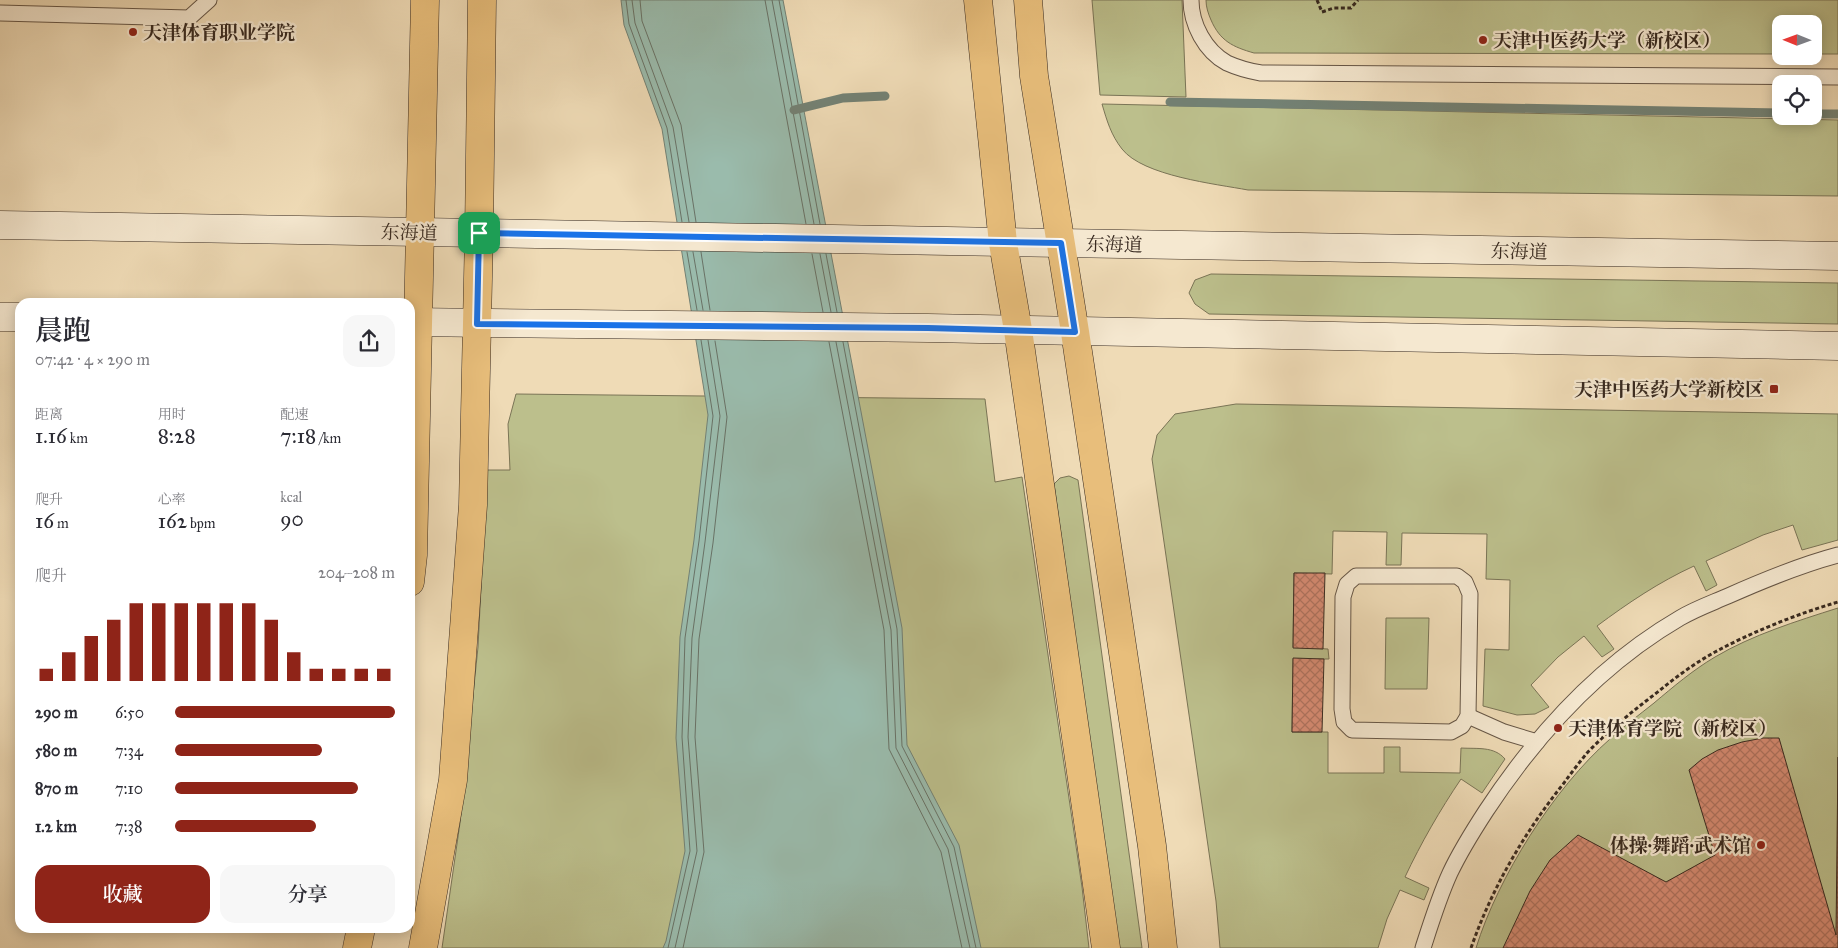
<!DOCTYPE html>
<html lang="zh">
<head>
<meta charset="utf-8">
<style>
	:root { --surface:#fff; --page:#f7f7f7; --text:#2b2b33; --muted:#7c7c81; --accent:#8f2418 }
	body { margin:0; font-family:"IM FELL Great Primer","Noto Serif SC",serif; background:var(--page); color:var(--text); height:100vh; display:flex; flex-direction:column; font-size:19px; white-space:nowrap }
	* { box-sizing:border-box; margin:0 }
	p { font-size:16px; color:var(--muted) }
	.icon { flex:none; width:28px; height:28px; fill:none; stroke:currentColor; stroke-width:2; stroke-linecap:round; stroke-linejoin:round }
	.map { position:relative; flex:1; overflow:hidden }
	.panel { position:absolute; left:15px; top:298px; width:400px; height:635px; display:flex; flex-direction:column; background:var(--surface); border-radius:15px; box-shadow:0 2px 12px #0003 }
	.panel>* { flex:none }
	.needle { width:32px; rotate:271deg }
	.controls { position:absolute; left:1772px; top:15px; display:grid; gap:10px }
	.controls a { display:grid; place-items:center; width:50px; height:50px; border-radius:10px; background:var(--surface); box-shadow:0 2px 12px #0003; font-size:25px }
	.pin { position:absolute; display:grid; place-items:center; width:42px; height:42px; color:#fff; margin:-21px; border-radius:10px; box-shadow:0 2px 8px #0006 }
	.round { display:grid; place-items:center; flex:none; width:52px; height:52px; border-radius:15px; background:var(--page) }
	.summary { display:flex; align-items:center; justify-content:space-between; height:85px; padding:0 20px }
	h1 { font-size:28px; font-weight:600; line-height:38px }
	.figures { display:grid; grid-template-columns:repeat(3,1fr); gap:8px; height:85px; padding:5px 20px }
	.figures div { display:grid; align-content:center }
	.figures b { font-size:21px; font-weight:600 }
	.figures small { font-size:14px; font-weight:400 }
	.figures p { font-size:14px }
	.chart { height:140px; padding:10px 20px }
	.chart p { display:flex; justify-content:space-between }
	.chart svg { width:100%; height:90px; margin-top:5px; stroke:var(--accent); stroke-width:6 }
	.button { display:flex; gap:10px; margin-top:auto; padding:10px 20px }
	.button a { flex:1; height:58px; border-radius:15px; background:var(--accent); color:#fff; font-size:20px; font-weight:600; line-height:58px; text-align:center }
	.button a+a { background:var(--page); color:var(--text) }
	ul { padding:0 20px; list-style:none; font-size:16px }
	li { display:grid; grid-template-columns:80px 60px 1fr; align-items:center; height:38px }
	li i { height:12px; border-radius:6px; background:var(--accent) }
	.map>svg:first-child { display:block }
	.green { fill:#bcbf8c; stroke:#7a7456 }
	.water { fill:#9abbac; stroke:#738174 }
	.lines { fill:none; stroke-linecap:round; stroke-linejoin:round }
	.shore { stroke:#697266; stroke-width:1 }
	.stream { stroke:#738174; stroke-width:9 }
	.building { fill:url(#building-cross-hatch); stroke:#382a20 }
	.service-casing { stroke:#665646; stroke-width:17 }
	.secondary-casing { stroke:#382a20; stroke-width:29 }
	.primary-casing { stroke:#382a20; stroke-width:29 }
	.path { stroke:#382a20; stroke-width:3; stroke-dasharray:4 2.5; stroke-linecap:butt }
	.service { stroke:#f5e8d0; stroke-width:15 }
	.secondary { stroke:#f5e8d0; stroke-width:28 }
	.primary { stroke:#e8be7b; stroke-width:28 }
	.route-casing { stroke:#fff; stroke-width:10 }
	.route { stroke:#1a73e8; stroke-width:6 }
	.poi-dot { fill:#8f2418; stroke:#f5e8d0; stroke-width:2 }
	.labels { text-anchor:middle; stroke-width:4.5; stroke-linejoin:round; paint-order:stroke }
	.poi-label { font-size:19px; font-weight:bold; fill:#382a20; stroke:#f5e8d0; text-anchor:start }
	.street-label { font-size:19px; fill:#382a20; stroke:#f5e8d0 }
</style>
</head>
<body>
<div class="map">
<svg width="1838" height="948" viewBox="0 0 1838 948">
	<defs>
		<pattern id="building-cross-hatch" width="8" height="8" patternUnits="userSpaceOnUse" patternTransform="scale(1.25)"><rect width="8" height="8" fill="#d88c74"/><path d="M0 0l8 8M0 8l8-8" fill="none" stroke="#b0735f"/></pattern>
	</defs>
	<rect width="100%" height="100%" fill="#efdbb6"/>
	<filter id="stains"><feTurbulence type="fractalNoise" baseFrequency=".004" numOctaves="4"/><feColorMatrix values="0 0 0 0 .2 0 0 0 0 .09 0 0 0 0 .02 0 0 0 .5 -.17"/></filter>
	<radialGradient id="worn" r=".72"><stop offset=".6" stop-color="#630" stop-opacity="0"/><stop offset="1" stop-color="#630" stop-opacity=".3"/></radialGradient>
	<g class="green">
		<path d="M1092,0H1182L1186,97L1100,95Z"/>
		<path d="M1206,0H1838V54H1814V24H1781V54L1254,53C1233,47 1220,41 1211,20C1208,13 1206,7 1206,0Z"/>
		<path d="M1102,104L1838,120V196L1248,190C1216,184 1143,176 1122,149C1111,135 1107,121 1102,104Z"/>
		<path d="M1211,274L1838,283V324L1209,314L1195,304L1189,293L1195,280Z"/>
		<path d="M516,394L985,399L995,482L1022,477L1082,887L1089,948H442L460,823L478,647L487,470H510L508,424Z"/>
		<path d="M1236,404L1838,414V540L1802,550L1793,525L1763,535L1706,561L1717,585L1706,591L1694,566C1659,582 1628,603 1597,626L1614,649L1602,657L1584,636L1558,657L1531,685L1549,707L1535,714L1517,715L1483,706L1485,649L1509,650L1510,580L1486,579L1487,534L1402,533L1401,565H1386L1387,532L1333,531L1332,574L1294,573L1293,647L1328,649L1329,659H1293L1292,732H1328V773H1384V747H1400V772L1460,773L1461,748C1477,749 1494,746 1505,759L1482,793L1461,779C1440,810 1421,843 1405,877L1429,888L1424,900L1400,890L1387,919L1378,948H1220L1216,901L1152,459L1157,435L1175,414Z"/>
		<path d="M1069,476L1078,480L1142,948H1118L1054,484L1060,478Z"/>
		<path d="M1838,608V948H1476C1498,877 1554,788 1610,739C1624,726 1639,715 1654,703C1673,687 1693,670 1715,657C1752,635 1797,621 1838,608Z"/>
		<path d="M1386,618H1429L1427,689H1385Z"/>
	</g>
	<path class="water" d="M621,0H783L902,628L907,745L959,845L981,948H663L666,941L685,851L676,738L680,637L694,540L708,415L662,129L624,25Z"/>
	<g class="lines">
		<g class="shore">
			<path d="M626,0L629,24L667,128L682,222"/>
			<path d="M632,0L635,23L673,127L689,222"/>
			<path d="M640,0L642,21L681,125L696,222"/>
			<path d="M765,0L806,224"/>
			<path d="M772,0L814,224"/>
			<path d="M779,0L820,224"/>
			<path d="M687,252L697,310"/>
			<path d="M693,252L703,310"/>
			<path d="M701,252L710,310"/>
			<path d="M812,254L823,312"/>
			<path d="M820,254L831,312"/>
			<path d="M826,254L837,312"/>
			<path d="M829,342L884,630L889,749L941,852L962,948"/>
			<path d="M836,342L891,630L896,748L948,849L970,948"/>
			<path d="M843,342L897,629L902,746L954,847L976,948"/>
			<path d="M668,948L690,851L682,737L685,638L699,541L713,416L701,340"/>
			<path d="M675,948L697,851L688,737L692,638L705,542L720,416L708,340"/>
			<path d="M683,948L704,852L695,737L699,639L713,543L727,417L715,341"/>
		</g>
		<g class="stream">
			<path d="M1170,102L1781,113"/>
			<path d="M794,110L843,98L885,96"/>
			<path d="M1814,114H1838"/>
		</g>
	</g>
	<g class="building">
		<path d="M1294,573H1325L1323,649L1293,648Z"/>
		<path d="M1293,658L1324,659L1322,732H1292Z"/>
		<path d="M1763,738H1779L1836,935L1838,757V948H1503L1530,891L1550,860L1578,835L1666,882L1715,855L1689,770L1702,759L1718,750L1742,742Z"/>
	</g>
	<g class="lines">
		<g class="service-casing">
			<g id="service">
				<path d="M1191,0C1191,24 1205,51 1227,63C1238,68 1249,71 1261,73L1838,77"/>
				<path d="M0,13L189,18L209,0"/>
				<path d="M1356,576H1457L1465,582L1470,594L1468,716L1462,726L1451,732L1352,730L1344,722L1342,709L1343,597L1347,584Z"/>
				<path d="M1468,716L1504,732L1537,742"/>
				<path d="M1423,948C1431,923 1439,897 1450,873C1460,852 1473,831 1486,811C1536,735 1601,664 1680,618C1695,609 1712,603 1728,596C1764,580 1800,565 1838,555"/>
			</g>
		</g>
		<g class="secondary-casing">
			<g id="secondary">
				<path d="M0,225L1838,256"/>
				<path d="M0,317H20"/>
				<path d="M410,322L928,328L1838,346"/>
			</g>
		</g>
		<g class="primary-casing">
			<g id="primary">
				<path d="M978,0L1003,243L1018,330L1106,948"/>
				<path d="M1028,0L1034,76L1075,332L1152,846L1163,948"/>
				<path d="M410,582L413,555L425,0"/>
				<path d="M357,948L361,928"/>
				<path d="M423,948L453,780L473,505L479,233L482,0"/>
			</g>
		</g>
		<g class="path">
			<path d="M1317,0L1322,12L1334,8H1351L1358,0"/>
			<path d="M1471,948C1492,888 1524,833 1564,783C1571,773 1579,763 1587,753C1609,730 1634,710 1659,691C1676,677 1695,663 1715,652C1752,632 1797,614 1838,602"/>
		</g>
		<use href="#service" class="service"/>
		<use href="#secondary" class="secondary"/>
		<use href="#primary" class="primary"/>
	</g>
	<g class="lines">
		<g class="route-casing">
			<path id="route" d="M479,233L1061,243L1075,332L928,328L477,324Z"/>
		</g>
		<use href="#route" class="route"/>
	</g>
	<g class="poi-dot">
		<circle cx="133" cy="32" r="5"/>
		<circle cx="1483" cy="40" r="5"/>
		<rect x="1769" y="384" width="10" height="10" rx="2.5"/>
		<circle cx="1558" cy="728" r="5"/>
		<circle cx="1761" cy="845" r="5"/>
	</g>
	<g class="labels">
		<g class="poi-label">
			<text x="143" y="39">天津体育职业学院</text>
			<text x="1493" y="47">天津中医药大学（新校区）</text>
			<text x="1764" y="396" text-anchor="end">天津中医药大学新校区</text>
			<text x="1568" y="735">天津体育学院（新校区）</text>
			<text x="1751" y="852" text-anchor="end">体操·舞蹈·武术馆</text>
		</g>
		<g class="street-label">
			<text transform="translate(409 232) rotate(1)" y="7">东海道</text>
			<text transform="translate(1114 244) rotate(1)" y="7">东海道</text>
			<text transform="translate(1519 251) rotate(1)" y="7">东海道</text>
		</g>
	</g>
	<rect width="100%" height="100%" filter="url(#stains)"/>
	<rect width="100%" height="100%" fill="url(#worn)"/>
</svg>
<div class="controls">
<a><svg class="needle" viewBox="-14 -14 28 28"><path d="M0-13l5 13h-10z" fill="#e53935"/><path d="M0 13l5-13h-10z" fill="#7c7c81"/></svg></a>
<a><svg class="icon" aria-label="locate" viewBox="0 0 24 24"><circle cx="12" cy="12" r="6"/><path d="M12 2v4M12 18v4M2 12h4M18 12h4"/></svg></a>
</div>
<div class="pin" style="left:479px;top:233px;background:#1e9e55"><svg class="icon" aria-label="arrive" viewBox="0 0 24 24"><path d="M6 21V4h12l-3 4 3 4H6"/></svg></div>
<section class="panel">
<div class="summary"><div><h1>晨跑</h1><p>07:42 · 4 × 290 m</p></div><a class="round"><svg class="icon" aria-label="share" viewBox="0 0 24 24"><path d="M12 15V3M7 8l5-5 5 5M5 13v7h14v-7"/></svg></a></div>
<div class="figures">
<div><p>距离</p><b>1.16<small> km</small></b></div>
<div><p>用时</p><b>8:28</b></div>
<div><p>配速</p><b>7:18<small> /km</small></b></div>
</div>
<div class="figures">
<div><p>爬升</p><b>16<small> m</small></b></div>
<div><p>心率</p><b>162<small> bpm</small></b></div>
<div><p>kcal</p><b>90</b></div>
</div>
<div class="chart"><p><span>爬升</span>204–208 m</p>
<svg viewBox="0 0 160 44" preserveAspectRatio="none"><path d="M5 44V38M15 44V30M25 44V22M35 44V14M45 44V6M55 44V6M65 44V6M75 44V6M85 44V6M95 44V6M105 44V14M115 44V30M125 44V38M135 44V38M145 44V38M155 44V38"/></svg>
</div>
<ul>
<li><b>290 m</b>6:50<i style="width:100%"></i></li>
<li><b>580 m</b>7:34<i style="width:67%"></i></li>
<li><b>870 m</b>7:10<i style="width:83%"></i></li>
<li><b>1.2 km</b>7:38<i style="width:64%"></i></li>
</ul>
<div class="button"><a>收藏</a><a>分享</a></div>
</section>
</div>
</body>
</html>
